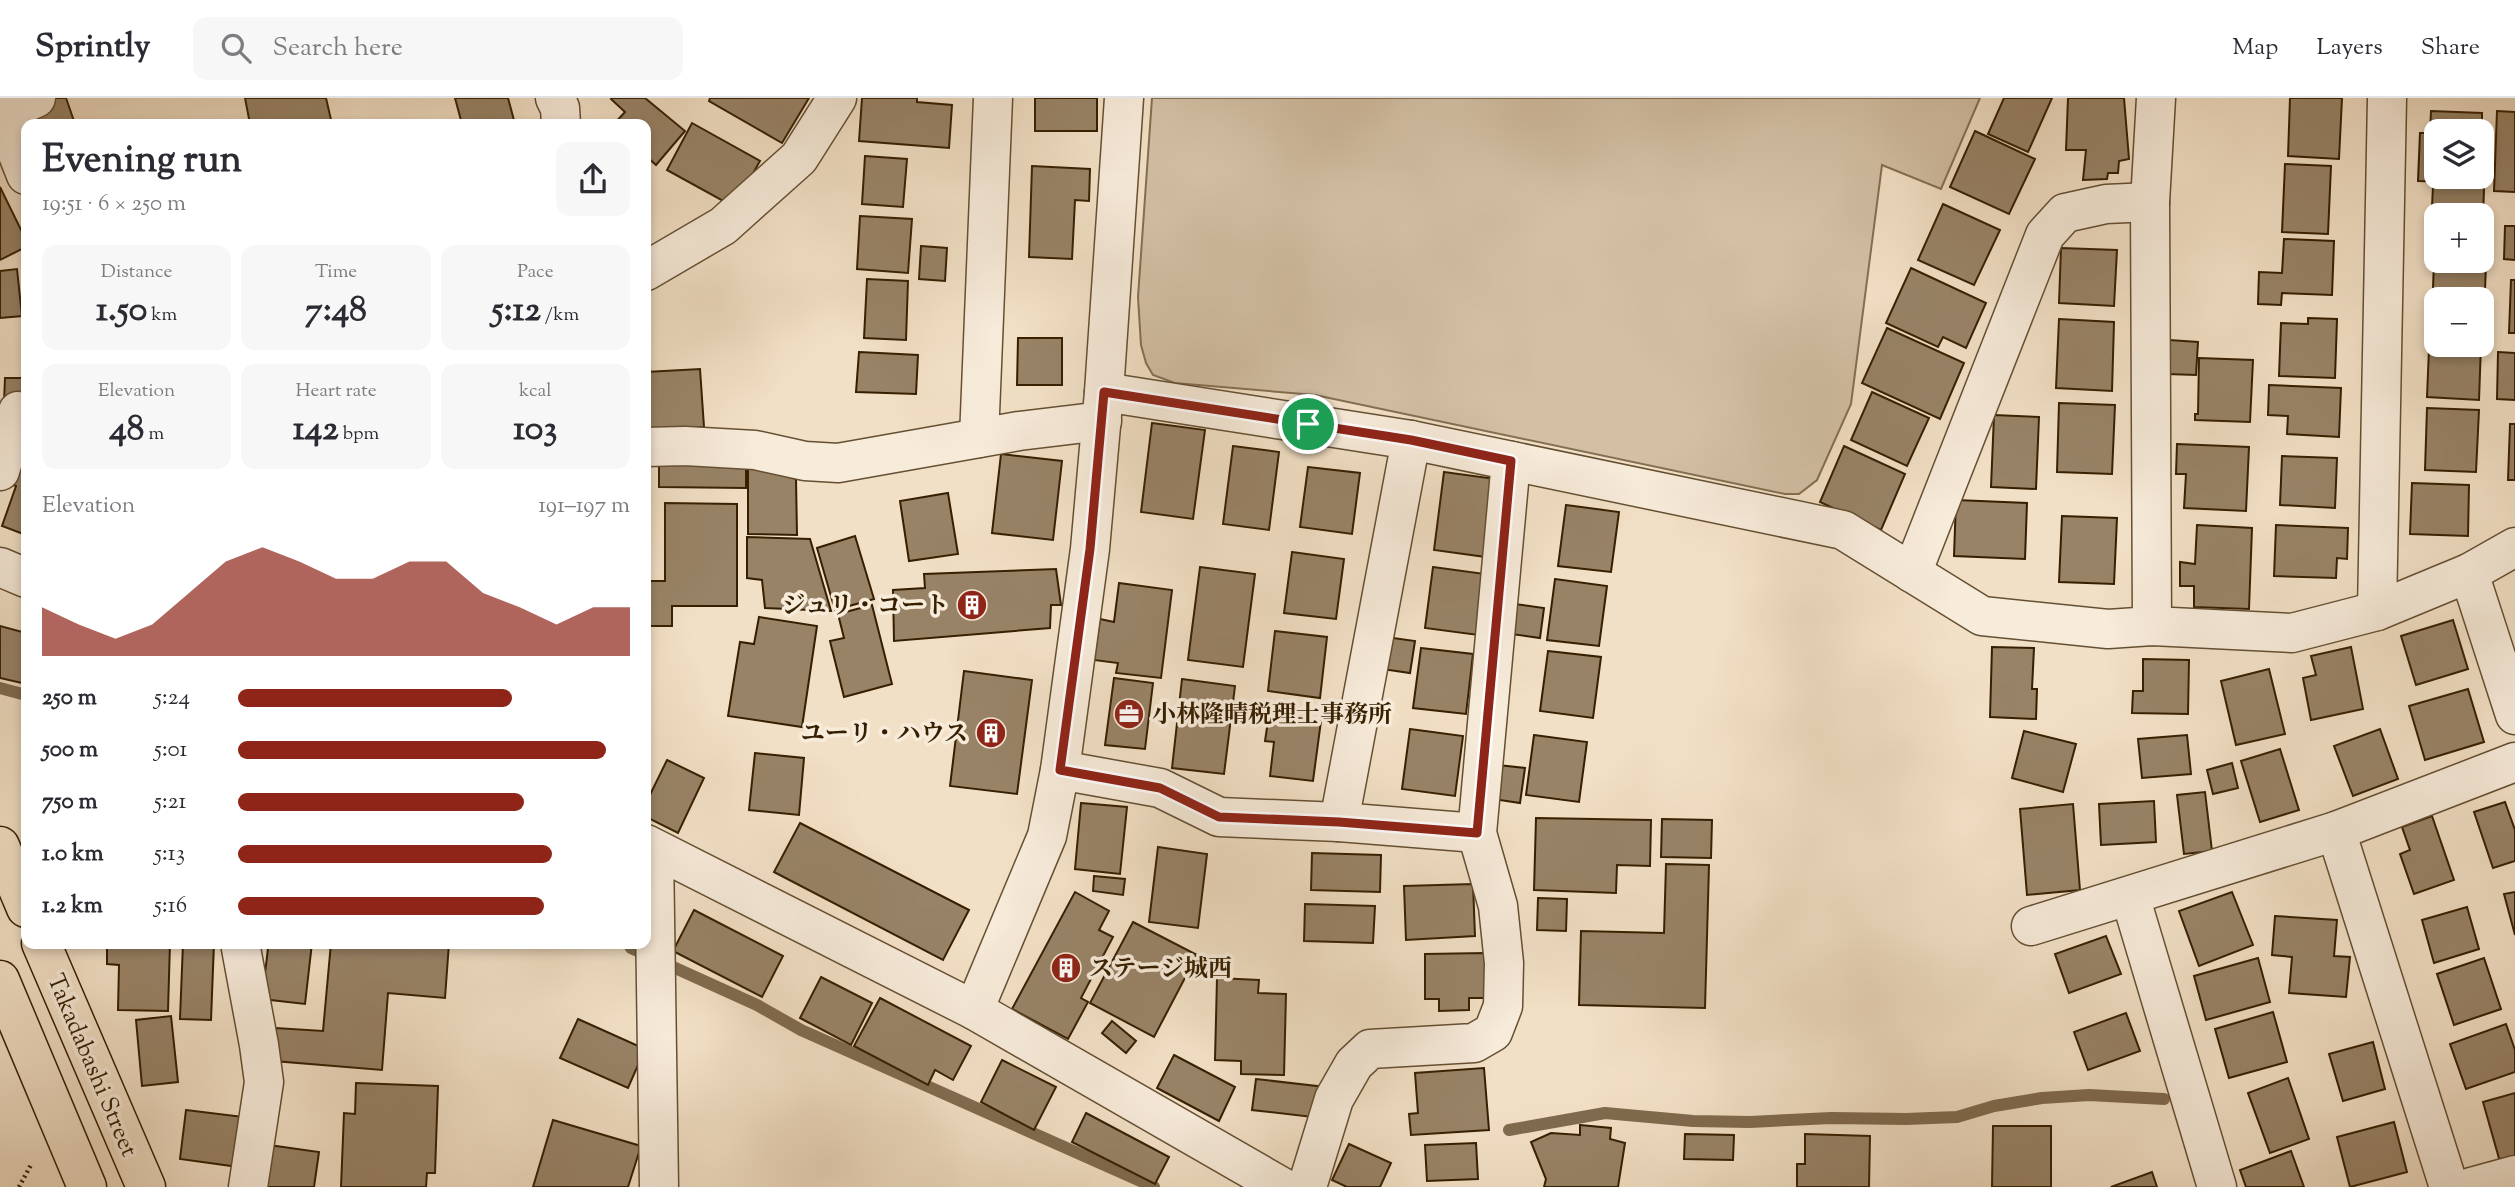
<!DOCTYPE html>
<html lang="en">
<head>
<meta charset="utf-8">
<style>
	:root { --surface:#fff; --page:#f7f7f7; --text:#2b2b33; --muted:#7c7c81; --line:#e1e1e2; --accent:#8f2418 }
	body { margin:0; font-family:"Sorts Mill Goudy","Noto Serif JP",serif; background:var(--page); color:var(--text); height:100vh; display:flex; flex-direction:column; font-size:26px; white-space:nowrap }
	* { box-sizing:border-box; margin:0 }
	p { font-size:23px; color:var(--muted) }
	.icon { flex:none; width:38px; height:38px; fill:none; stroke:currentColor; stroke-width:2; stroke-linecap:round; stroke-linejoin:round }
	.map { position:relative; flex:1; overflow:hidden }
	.side { position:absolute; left:21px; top:21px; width:630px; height:830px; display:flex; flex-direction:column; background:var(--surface); border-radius:14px; box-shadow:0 4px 10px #0003 }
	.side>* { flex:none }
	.buttons { position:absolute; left:2424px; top:21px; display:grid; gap:14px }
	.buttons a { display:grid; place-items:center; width:70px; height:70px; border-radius:14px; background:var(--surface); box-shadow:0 4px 10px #0003; font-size:35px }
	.pin { position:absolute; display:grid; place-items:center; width:60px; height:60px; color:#fff; margin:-30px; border:4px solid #fff; border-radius:50%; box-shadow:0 2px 7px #0007 }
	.round { display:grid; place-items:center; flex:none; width:74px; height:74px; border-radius:14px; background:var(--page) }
	.overview { display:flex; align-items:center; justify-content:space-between; height:119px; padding:0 21px }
	h1 { font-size:38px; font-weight:800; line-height:52px }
	.metrics { display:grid; grid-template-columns:repeat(3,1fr); gap:10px; height:119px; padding:7px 21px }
	.metrics div { display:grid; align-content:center; border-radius:14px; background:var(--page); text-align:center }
	.metrics b { font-size:35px; font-weight:800 }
	.metrics small { font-size:19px; font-weight:400 }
	.metrics p { font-size:19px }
	.chart { height:196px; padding:14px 21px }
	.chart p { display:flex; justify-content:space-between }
	.chart svg { width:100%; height:126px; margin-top:7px; fill:var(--accent); opacity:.7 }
	ul { padding:0 21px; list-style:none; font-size:23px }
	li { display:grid; grid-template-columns:112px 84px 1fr; align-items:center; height:52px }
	li i { height:18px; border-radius:9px; background:var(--accent) }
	header { display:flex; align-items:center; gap:42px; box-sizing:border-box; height:98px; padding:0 35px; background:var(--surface); border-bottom:2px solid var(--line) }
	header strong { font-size:33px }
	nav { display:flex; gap:38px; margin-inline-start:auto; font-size:24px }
	.search { width:490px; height:63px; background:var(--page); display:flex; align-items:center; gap:18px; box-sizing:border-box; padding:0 24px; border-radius:14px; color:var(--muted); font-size:26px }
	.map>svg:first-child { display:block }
	.green { fill:#d2bfa4; stroke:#846f52; stroke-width:2 }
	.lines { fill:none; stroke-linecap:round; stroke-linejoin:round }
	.stream { stroke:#806b4f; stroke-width:12 }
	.building { fill:#988367; stroke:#361f00; stroke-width:2 }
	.minor-casing { stroke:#654f32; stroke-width:41 }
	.highway-casing { stroke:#361f00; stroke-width:41 }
	.path { stroke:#361f00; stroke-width:4.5; stroke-dasharray:2 3.5; stroke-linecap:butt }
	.minor { stroke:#f7ebda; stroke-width:38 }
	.highway { stroke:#f2e0c6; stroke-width:38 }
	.route-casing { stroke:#fff; stroke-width:14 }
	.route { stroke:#8f2418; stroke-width:9 }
	.labels { text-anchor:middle; stroke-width:7; stroke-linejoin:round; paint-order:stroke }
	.poi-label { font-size:24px; font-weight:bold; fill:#361f00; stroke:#f7ebda; text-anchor:end }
	.street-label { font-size:24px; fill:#361f00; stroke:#f7ebda }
</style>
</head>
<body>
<header>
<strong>Sprintly</strong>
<div class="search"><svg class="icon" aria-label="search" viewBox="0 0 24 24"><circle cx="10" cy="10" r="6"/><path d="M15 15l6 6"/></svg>Search here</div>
<nav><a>Map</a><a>Layers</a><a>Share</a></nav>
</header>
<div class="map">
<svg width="2515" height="1089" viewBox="0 0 2515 1089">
	<rect width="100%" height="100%" fill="#f2e0c6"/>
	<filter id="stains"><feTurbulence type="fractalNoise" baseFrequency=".00286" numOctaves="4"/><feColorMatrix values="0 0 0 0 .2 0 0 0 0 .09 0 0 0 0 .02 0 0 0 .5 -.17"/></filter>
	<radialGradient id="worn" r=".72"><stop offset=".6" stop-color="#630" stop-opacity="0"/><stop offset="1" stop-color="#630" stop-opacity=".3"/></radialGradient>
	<path class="green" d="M1152,0H1980L1941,91L1882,67L1851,306L1817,382L1799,396H1785L1315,297L1175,285L1153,277L1146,265L1141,247L1138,199Z"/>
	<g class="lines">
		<g class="stream">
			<path d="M0,590L26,597"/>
			<path d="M628,845L631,850L757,907L801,932L1154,1089"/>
			<path d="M1509,1032L1605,1015L1693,1023L1750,1024L1831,1020L1906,1021L1957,1019L1994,1008L2042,1000L2089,997L2164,1001"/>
		</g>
	</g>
	<g class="building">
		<path d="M49,0H66L75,26H26L16,12Z"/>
		<path d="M245,0H326L332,26H250Z"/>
		<path d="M455,0H508L515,26H462Z"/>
		<path d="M612,0H645L685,33L656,67L646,58V26H614L625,14L611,1Z"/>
		<path d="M710,0H809L782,45L709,3Z"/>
		<path d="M862,0H917V4L952,7L949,50L859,43Z"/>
		<rect x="1035" y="0" width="62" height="33"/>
		<path d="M2004,0H2052L2028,54L1988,36Z"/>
		<path d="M2068,0H2124L2129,61L2119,63L2118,75H2108L2107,81L2083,82L2086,52H2066Z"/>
		<path d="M2290,0H2342L2339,61L2288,58Z"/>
		<path d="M2431,13L2482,15V43V33H2436V79H2480V85L2418,83L2420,35H2430Z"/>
		<path d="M2497,13L2515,14V94L2494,93Z"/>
		<path d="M692,25L760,63L734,109L667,72Z"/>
		<path d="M1975,33L2035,61L2009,116L1950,89Z"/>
		<path d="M865,58L907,61L903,109L862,106Z"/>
		<path d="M2285,66L2331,68L2328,136L2282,134Z"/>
		<path d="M1032,68L1090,71L1089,103L1075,102L1072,161L1029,159Z"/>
		<path d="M2433,88L2484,90L2482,153V117H2436V151H2430Z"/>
		<path d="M0,89L26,142V149L0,162Z"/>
		<path d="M1943,106L2000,132L1974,187L1918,162Z"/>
		<path d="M860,118L912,121L908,175L857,171Z"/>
		<path d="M2505,128H2515V162L2504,161Z"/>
		<path d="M2284,141L2334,143L2332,197L2282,195L2281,207L2258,206L2259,174L2282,175Z"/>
		<path d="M921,148L947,150L945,183L919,181Z"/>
		<path d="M2061,150L2117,152L2114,208L2059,205Z"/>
		<path d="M2434,163L2486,165L2484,221H2482V201H2436V219L2432,218Z"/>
		<path d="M1911,170L1986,205L1966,250L1943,239L1938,249L1886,225Z"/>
		<path d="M17,171L22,218L0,220V173Z"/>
		<path d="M867,181L908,183L906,242L864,240Z"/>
		<path d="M2511,182H2515V235H2509Z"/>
		<path d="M2308,220L2337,221L2335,280L2279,278L2281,225L2308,226Z"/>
		<path d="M2059,221L2114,224L2112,293L2056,290Z"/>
		<path d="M2430,227H2436V247H2481L2479,302L2427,299Z"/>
		<path d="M1887,230L1964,265L1940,321L1862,285Z"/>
		<path d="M1018,240H1062V287H1017Z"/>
		<path d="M2169,242L2198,244L2196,277L2167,276Z"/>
		<path d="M859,254L918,257L916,296L856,294Z"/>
		<path d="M2498,254L2515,255V302L2497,301Z"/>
		<path d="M2199,260L2253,262L2250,324L2195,322V316H2198Z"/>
		<path d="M700,271L704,329L646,333V274Z"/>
		<path d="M5,280H26V305L4,304Z"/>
		<path d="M2269,287L2341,290L2339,339L2287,336L2288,318L2268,317Z"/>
		<path d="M1872,294L1929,320L1907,368L1851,342Z"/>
		<path d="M2059,305L2115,307L2112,376L2057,374Z"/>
		<path d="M2427,310L2479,312L2476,374L2425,372Z"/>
		<path d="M1994,317L2039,319L2036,391L1991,389Z"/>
		<path d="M1152,325L1205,332L1193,421L1141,414Z"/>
		<path d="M2510,326H2515V382H2508Z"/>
		<path d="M26,330V437L2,428L16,388L8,385Z"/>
		<path d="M2177,346L2249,349L2246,413L2184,410L2186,376H2176Z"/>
		<path d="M1233,348L1279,354L1269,432L1223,426Z"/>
		<path d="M1844,348L1905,376L1881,432L1820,404Z"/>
		<path d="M1001,356L1062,363L1053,442L992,435Z"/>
		<path d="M2282,358L2337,360L2335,410L2280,407Z"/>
		<path d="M659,364H746V390L659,389Z"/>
		<path d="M748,366L796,381L797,437L748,436Z"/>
		<path d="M1308,369L1360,375L1352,436L1300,429Z"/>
		<path d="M1444,374L1496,381L1486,459L1434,452Z"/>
		<path d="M2412,385L2469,387L2468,438L2410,436Z"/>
		<path d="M948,395L958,456L909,463L900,403Z"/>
		<path d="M1956,402L2027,405L2025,461L1954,458Z"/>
		<path d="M665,405L737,406V508H672V528H646V483H665Z"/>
		<path d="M1566,407L1619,414L1611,474L1558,468Z"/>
		<path d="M2062,418L2117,420L2114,486L2059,484Z"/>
		<path d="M2197,427L2252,430L2249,511L2194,509V488H2180V464L2195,466Z"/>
		<path d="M2276,427L2348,430L2347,461L2337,460L2336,480L2274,478Z"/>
		<path d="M855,438L874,501L835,512L817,450Z"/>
		<path d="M747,439L810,441L831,513L765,510L762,482L747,480Z"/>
		<path d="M1292,454L1344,461L1336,521L1284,515Z"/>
		<path d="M1200,469L1255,476L1243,569L1188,562Z"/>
		<path d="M1433,469L1485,476L1478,537L1425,530Z"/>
		<path d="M1056,471L1061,507H1051L1050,530L894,543L893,492L925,490L924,476Z"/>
		<path d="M1555,481L1607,488L1599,548L1547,542Z"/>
		<path d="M1119,485L1172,492L1161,580L1116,575L1118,565L1094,562L1100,521L1114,524Z"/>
		<path d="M1515,506L1544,510L1540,540L1511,536Z"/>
		<path d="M872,507L892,586L844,599L830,543L844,540L838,516Z"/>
		<path d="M759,519L817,528L802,629L728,618L740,544L754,546Z"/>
		<path d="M2453,522L2468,571L2416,587L2401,538Z"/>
		<path d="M0,528L26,535V579L23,578L22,585L0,580Z"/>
		<path d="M1275,533L1327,539L1320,600L1268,593Z"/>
		<path d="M1386,539L1415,543L1410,575L1382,571Z"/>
		<path d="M1992,549L2034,550L2032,591H2037L2036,621L1990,619Z"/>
		<path d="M2351,549L2363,611L2311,622L2303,580L2316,577L2311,558Z"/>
		<path d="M1421,550L1473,556L1466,616L1413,610Z"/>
		<path d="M1548,553L1601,559L1593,620L1540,613Z"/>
		<path d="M2143,561L2189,562L2188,616L2132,615L2133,593H2143Z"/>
		<path d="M2269,571L2285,636L2236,647L2221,583Z"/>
		<path d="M964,573L1032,582L1017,696L950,688Z"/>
		<path d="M1114,580L1153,585L1145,651L1105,647Z"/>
		<path d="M1182,581L1235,588L1224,676L1172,670Z"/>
		<path d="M2468,591L2484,644L2425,662L2409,608Z"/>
		<path d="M1269,616L1321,623L1313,683L1270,678L1274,644L1265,643Z"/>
		<path d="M1410,631L1463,638L1455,698L1402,691Z"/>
		<path d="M2380,631L2398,681L2353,698L2334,648Z"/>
		<path d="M2024,633L2076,646L2063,694L2012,680Z"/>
		<path d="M1534,637L1587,644L1579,704L1526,697Z"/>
		<path d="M2187,637L2191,676L2142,680L2138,641Z"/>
		<path d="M2280,651L2299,712L2260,724L2241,663Z"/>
		<path d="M755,655L804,660L799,717L749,712Z"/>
		<path d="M667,662L704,680L678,735L646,719V705Z"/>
		<path d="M2232,665L2238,690L2213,696L2207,672Z"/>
		<path d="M1498,667L1525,670L1520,705L1493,701Z"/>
		<path d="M2205,694L2212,753L2184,756L2177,697Z"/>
		<path d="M2154,703L2156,744L2101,747L2099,706Z"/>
		<path d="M2505,704L2515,732V763L2493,770L2474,714Z"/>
		<path d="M1081,705L1127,709L1120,776L1075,771Z"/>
		<path d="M2073,706L2080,792L2027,797L2020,711Z"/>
		<path d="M2432,718L2454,782L2414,796L2400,756L2410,752L2402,729Z"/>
		<path d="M1536,720L1651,722L1650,768L1617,767L1616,795L1534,792Z"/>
		<path d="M1662,721L1712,722L1711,760L1661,759Z"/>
		<path d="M800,725L969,812L943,862L774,774Z"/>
		<path d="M1158,749L1207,756L1198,830L1149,824Z"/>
		<path d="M1312,755L1381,757L1380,794L1311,792Z"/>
		<path d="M1666,766L1709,767L1705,910L1579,907L1581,833L1664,835Z"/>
		<path d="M1094,778L1125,781L1123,797L1093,793Z"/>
		<path d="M1473,786L1475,838L1406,842L1404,788Z"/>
		<path d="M1075,794L1109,813L1099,832L1113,839L1081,900L1088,904L1068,941L1012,911Z"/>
		<path d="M2232,794L2253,847L2199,868L2179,813Z"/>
		<path d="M2515,794V837L2504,796Z"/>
		<path d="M1538,800L1567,801L1566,833L1537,832Z"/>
		<path d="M1305,806L1375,808L1373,845L1304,843Z"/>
		<path d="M2467,809L2479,851L2434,865L2422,822Z"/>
		<path d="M694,812L783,858L762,899L673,853Z"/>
		<path d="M2275,818L2337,822L2334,858L2350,859L2346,899L2289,895L2292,859L2272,857Z"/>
		<path d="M1133,824L1197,857L1154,939L1090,905Z"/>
		<path d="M2106,838L2121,876L2069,895L2055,856Z"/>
		<path d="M107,845H170L168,913L118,912L119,867L107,866Z"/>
		<path d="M183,845H214L211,922L180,921Z"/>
		<path d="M250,845H312L305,906L262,901L268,850L250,847Z"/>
		<path d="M331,845L403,849L404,845H449L445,900L388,895L382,972L274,963L276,930L323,933Z"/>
		<path d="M1485,855V900H1469V912L1439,913V901H1425V856Z"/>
		<path d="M2258,860L2270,904L2206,922L2194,878Z"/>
		<path d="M2484,860L2501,911L2454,927L2437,876Z"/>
		<path d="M821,879L872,905L851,947L800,920Z"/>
		<path d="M1217,880L1259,882L1258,895L1286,896L1284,977L1241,976V963L1215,962Z"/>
		<path d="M880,900L971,948L953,982L935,972L928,987L854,948Z"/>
		<path d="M2273,914L2287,964L2229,980L2215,931Z"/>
		<path d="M2126,915L2140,953L2088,972L2074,934Z"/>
		<path d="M171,918L178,984L142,988L136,922Z"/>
		<path d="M578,921L645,951L628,990L560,960Z"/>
		<path d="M1112,923L1136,943L1126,955L1102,935Z"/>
		<path d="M2506,926L2515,952V974L2466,991L2450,946Z"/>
		<path d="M2373,944L2385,991L2343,1003L2329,956Z"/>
		<path d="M1174,957L1235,989L1219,1023L1157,990Z"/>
		<path d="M1002,962L1056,989L1034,1032L981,1004Z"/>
		<path d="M1484,970L1489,1032L1411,1037L1409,1016L1418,1015L1415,975Z"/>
		<path d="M2288,980L2309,1041L2270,1055L2248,995Z"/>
		<path d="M1256,981L1325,989L1321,1020L1252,1012Z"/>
		<path d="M356,985L438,988L435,1075H427L426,1089H341L344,1015L355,1016Z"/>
		<path d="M2515,995V1059L2500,1064L2483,1004Z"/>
		<path d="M186,1012L252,1020L246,1070L180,1061Z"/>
		<path d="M1086,1015L1169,1059L1155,1086L1072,1044Z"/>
		<path d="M553,1022L641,1048L628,1089H533Z"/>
		<path d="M2394,1024L2407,1074L2350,1089L2337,1039Z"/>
		<path d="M1580,1027L1611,1030L1610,1041L1625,1045L1618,1089H1544L1546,1081L1531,1044L1551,1035L1580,1037Z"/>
		<path d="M1993,1028H2051V1089H1992Z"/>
		<path d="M1685,1036L1734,1037L1733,1062L1684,1061Z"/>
		<path d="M1805,1036L1870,1038L1869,1089H1797V1066H1805Z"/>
		<path d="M1476,1045L1478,1081L1427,1083L1425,1047Z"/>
		<path d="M1349,1046L1391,1065L1380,1089H1347L1332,1082Z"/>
		<path d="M269,1047L319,1054L314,1089H263Z"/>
		<path d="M2291,1053L2304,1089H2246L2240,1072Z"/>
		<path d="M2152,1074L2157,1089H2111Z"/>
	</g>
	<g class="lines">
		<g class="minor-casing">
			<g id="minor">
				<path d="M555,0L560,10L561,26"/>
				<path d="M0,11L26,77"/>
				<path d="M2,15L36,0"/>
				<path d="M646,173L723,128L799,60L837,0"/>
				<path d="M1104,294L1124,0"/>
				<path d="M979,340L993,0"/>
				<path d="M646,349L685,348L755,352L805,363L838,365L1019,333L1102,323"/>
				<path d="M0,373L18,313"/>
				<path d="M0,469L26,480"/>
				<path d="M1912,475L2045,137L2065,115L2106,106L2150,104"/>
				<path d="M2469,475L2515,617"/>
				<path d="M2377,513L2387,0"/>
				<path d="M2152,528L2150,104L2156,0"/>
				<path d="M1060,672L1160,690L1219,719L1339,724L1477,735"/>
				<path d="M1339,724L1411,342"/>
				<path d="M2336,733L2449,1089"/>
				<path d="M646,746L974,912L1282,1089"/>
				<path d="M654,752L659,1089"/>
				<path d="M2130,798L2217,1089"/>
				<path d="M2031,828L2336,733L2515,664"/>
				<path d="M240,845L259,947L264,984L248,1089"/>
				<path d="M974,912L1047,738L1060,672L1090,451L1104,294L1411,342L1843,432L1982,518L2108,531L2152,528L2292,535L2377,513L2469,475L2515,449"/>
				<path d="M1307,1089L1334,1001L1354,966L1370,951L1474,945L1493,934L1503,908L1504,865L1498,808L1477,735L1511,363"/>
				<path d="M2471,1089L2515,1077"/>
			</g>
		</g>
		<g class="highway-casing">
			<g id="highway">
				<path d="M0,748L26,810"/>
				<path d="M41,845L146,1089"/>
				<path d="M0,882L87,1089"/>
			</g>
		</g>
		<path class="path" d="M19,1089L32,1065"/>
		<use href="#minor" class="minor"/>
		<use href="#highway" class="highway"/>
	</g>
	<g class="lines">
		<g class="route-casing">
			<path id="route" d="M1104,294L1411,342L1511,363L1477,735L1339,724L1219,719L1160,690L1060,672L1090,451Z"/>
		</g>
		<use href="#route" class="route"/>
	</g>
	<defs>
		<g id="building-disc" transform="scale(1.575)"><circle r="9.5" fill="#8f2418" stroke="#f7ebda"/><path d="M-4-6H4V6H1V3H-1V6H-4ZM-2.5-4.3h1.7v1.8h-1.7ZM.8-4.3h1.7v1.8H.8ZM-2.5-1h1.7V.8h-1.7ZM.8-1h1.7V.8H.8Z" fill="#fff"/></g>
		<g id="office-disc" transform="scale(1.575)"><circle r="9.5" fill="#8f2418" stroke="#f7ebda"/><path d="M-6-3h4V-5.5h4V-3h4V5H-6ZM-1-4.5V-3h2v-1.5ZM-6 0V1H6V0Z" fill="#fff"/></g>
	</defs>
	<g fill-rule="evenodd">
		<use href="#building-disc" x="972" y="507"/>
		<use href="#office-disc" x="1129" y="616"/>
		<use href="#building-disc" x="991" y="635"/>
		<use href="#building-disc" x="1066" y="870"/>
	</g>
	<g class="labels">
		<g class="poi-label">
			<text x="949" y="515">ジュリ・コート</text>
			<text x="1152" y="624" text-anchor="start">小林隆晴税理士事務所</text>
			<text x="968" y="643">ユーリ・ハウス</text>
			<text x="1089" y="878" text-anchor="start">ステージ城西</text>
		</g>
		<g class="street-label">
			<text transform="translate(93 967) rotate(67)" y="8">Takadabashi Street</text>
		</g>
	</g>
	<rect width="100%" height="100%" filter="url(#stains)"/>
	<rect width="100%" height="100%" fill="url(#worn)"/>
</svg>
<div class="buttons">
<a><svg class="icon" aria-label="layers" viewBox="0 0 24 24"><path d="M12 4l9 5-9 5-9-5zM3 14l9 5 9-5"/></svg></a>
<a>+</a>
<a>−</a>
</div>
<div class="pin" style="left:1308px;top:326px;background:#1e9e55"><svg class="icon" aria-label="arrive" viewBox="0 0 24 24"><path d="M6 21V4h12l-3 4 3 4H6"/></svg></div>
<section class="side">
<div class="overview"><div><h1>Evening run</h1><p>19:51 · 6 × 250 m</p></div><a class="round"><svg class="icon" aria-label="share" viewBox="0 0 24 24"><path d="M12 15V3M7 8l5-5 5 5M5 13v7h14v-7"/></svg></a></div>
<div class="metrics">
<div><p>Distance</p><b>1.50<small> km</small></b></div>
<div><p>Time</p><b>7:48</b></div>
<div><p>Pace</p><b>5:12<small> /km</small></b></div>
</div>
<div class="metrics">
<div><p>Elevation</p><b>48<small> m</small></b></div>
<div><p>Heart rate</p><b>142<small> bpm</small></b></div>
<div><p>kcal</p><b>103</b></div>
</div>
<div class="chart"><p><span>Elevation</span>191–197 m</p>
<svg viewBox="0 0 160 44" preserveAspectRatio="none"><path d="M0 44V27L10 33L20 38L30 33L40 22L50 11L60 6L70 11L80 17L90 17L100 11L110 11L120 22L130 27L140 33L150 27L160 27V44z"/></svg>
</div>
<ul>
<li><b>250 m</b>5:24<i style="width:70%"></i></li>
<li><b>500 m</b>5:01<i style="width:94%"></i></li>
<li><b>750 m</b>5:21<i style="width:73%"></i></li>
<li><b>1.0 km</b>5:13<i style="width:80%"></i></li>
<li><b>1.2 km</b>5:16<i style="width:78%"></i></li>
</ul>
</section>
</div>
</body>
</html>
